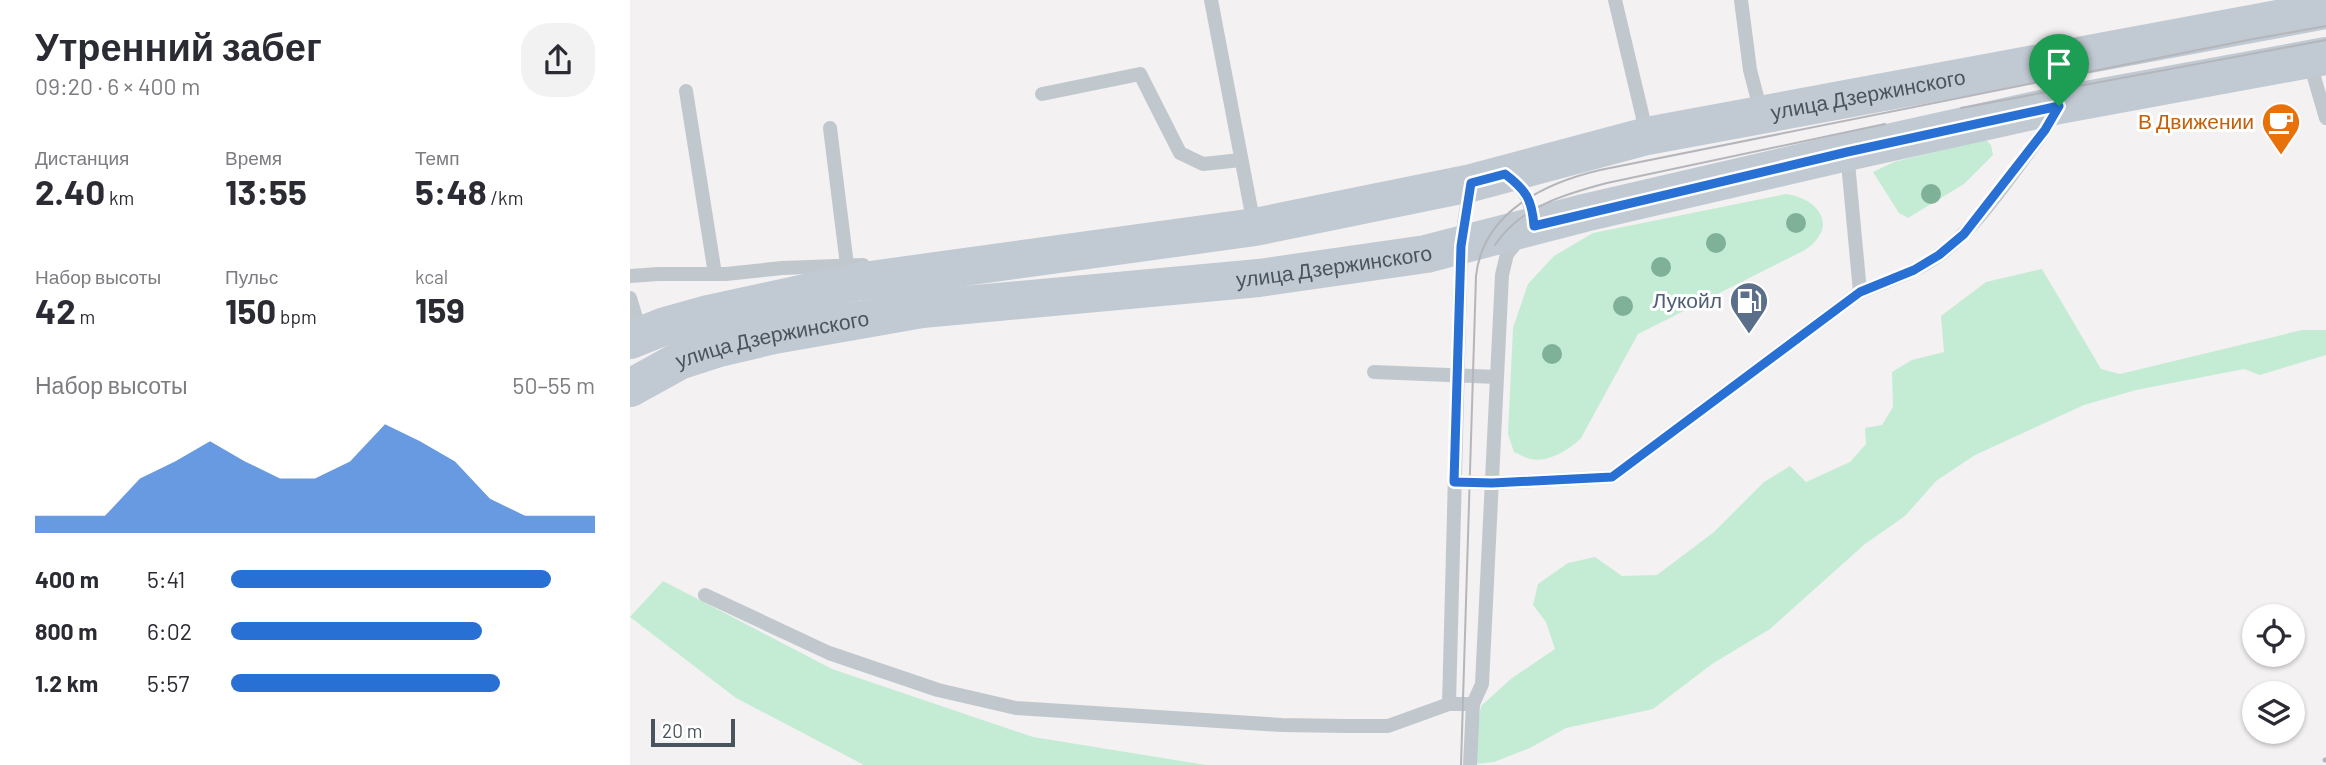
<!DOCTYPE html>
<html lang="ru">
<head>
<meta charset="utf-8">
<style>
	:root { --surface:#fff; --page:#f2f2f3; --text:#2b2b33; --muted:#7c7c81; --accent:#2970d5 }
	body { margin:0; font-family:Barlow,sans-serif; background:var(--page); color:var(--text); height:100vh; display:flex; flex-direction:column; font-size:26px; white-space:nowrap }
	* { box-sizing:border-box; margin:0 }
	p { font-size:23px; color:var(--muted) }
	.icon { flex:none; width:38px; height:38px; fill:none; stroke:currentColor; stroke-width:2; stroke-linecap:round; stroke-linejoin:round }
	.map { position:relative; flex:1; overflow:hidden }
	.details { display:flex; flex-direction:column; background:var(--surface); width:630px }
	.details>* { flex:none }
	.tools { position:absolute; left:1612px; top:604px; display:grid; gap:14px }
	.tools a { display:grid; place-items:center; width:63px; height:63px; border-radius:50%; background:var(--surface); box-shadow:0 2px 5px #0004; font-size:35px }
	.scale { position:absolute; left:21px; bottom:18px; width:84px; box-sizing:border-box; padding-left:7px; border:4px solid #4a545d; border-top:0; font-size:19px; line-height:24px; white-space:nowrap; color:#4a545d; -webkit-text-stroke:5px #fff; paint-order:stroke }
	.pin { position:absolute; display:grid; place-items:center; width:60px; height:60px; color:#fff; margin:-72px -30px; border-radius:50% 50% 50% 0; rotate:-45deg; box-shadow:0 0 7px #0007 }
	.pin .icon { rotate:45deg }
	.round { display:grid; place-items:center; flex:none; width:74px; height:74px; border-radius:28px; background:var(--page) }
	.summary { display:flex; align-items:center; justify-content:space-between; height:119px; padding:0 35px }
	h1 { font-size:38px; font-weight:700; line-height:52px }
	.stats { display:grid; grid-template-columns:repeat(3,1fr); gap:10px; height:119px; padding:7px 35px }
	.stats div { display:grid; align-content:center }
	.stats b { font-size:35px; font-weight:700 }
	.stats small { font-size:19px; font-weight:400 }
	.stats p { font-size:19px }
	.chart { height:196px; padding:14px 35px }
	.chart p { display:flex; justify-content:space-between }
	.chart svg { width:100%; height:126px; margin-top:7px; fill:var(--accent); opacity:.7 }
	ul { padding:0 35px; list-style:none; font-size:23px }
	li { display:grid; grid-template-columns:112px 84px 1fr; align-items:center; height:52px }
	li i { height:18px; border-radius:9px; background:var(--accent) }
	main { display:flex; flex:1; min-height:0 }
	.map>svg:first-child { display:block }
	.green { fill:#c4ecd5 }
	.lines { fill:none; stroke-linecap:round; stroke-linejoin:round }
	.service { stroke:#c0c8ce; stroke-width:14 }
	.secondary { stroke:#c1c9d3; stroke-width:38 }
	.tram { stroke:#b4b6bb; stroke-width:2 }
	.rail { stroke:#b4b6bb; stroke-width:5 }
	.tree { fill:#7fb098 }
	.route-casing { stroke:#fff; stroke-width:14 }
	.route { stroke:#2970d5; stroke-width:9 }
	.labels { text-anchor:middle; stroke-width:6; stroke-linejoin:round; paint-order:stroke }
	.street-label { font-size:21px; fill:#4a545d; stroke:#fff }
	.food-label { font-size:21px; fill:#c56008; stroke:#fff; text-anchor:end }
	.service-label { font-size:21px; fill:#4e5e75; stroke:#fff; text-anchor:end }
</style>
</head>
<body>
<main>
<section class="details">
<div class="summary"><div><h1>Утренний забег</h1><p>09:20 · 6 × 400 m</p></div><a class="round"><svg class="icon" aria-label="share" viewBox="0 0 24 24"><path d="M12 15V3M7 8l5-5 5 5M5 13v7h14v-7"/></svg></a></div>
<div class="stats">
<div><p>Дистанция</p><b>2.40<small> km</small></b></div>
<div><p>Время</p><b>13:55</b></div>
<div><p>Темп</p><b>5:48<small> /km</small></b></div>
</div>
<div class="stats">
<div><p>Набор высоты</p><b>42<small> m</small></b></div>
<div><p>Пульс</p><b>150<small> bpm</small></b></div>
<div><p>kcal</p><b>159</b></div>
</div>
<div class="chart"><p><span>Набор высоты</span>50–55 m</p>
<svg viewBox="0 0 160 44" preserveAspectRatio="none"><path d="M0 44V38L10 38L20 38L30 25L40 19L50 12L60 19L70 25L80 25L90 19L100 6L110 12L120 19L130 32L140 38L150 38L160 38V44z"/></svg>
</div>
<ul>
<li><b>400 m</b>5:41<i style="width:88%"></i></li>
<li><b>800 m</b>6:02<i style="width:69%"></i></li>
<li><b>1.2 km</b>5:57<i style="width:74%"></i></li>
</ul>
</section>
<div class="map">
<svg width="1696" height="765" viewBox="0 0 1696 765">
	<rect width="100%" height="100%" fill="#f3f1f1"/>
	<g class="green">
		<path d="M1355,139L1361,145L1363,155L1334,184L1278,218L1269,213L1243,172L1264,162Z"/>
		<path d="M1156,194C1190,199 1209,227 1175,250L1008,334L951,438C939,450 918,463 900,459C895,458 889,454 884,452L878,434L883,328L898,284L924,256L963,233Z"/>
		<path d="M1412,269L1471,369L1490,374L1672,330H1696V355L1630,375L1614,369L1506,390L1454,405L1345,455L1306,481L1275,516L1235,544L1140,629L1082,664L1023,709L936,728L900,748L864,762L845,764L844,747L851,706L882,678L925,649L916,622L903,605L908,584L938,563L965,557L992,576L1027,575L1084,532L1134,482L1160,466L1176,482L1220,462L1236,444L1235,428L1252,425L1263,407L1262,372L1282,360L1314,352L1311,316L1356,282Z"/>
		<path d="M33,581L202,669L403,737L576,765H234L106,698L0,617Z"/>
	</g>
	<g class="lines">
		<g class="service">
			<path d="M581,0L624,225"/>
			<path d="M985,0L1017,135"/>
			<path d="M1111,0L1120,70L1131,112"/>
			<path d="M1679,60L1696,118"/>
			<path d="M56,91L85,274"/>
			<path d="M412,94L510,74L550,153L573,164L611,160"/>
			<path d="M200,128L217,265"/>
			<path d="M879,176C896,190 902,203 903,224"/>
			<path d="M0,276L28,274H96L152,268L233,265"/>
			<path d="M1230,292C1257,281 1286,272 1309,255C1348,227 1385,169 1415,130L1425,113"/>
			<path d="M0,298L11,334"/>
			<path d="M744,372L867,377"/>
			<path d="M824,482L862,483L982,477L1230,292L1217,152"/>
			<path d="M75,595L199,653L308,690L386,708L652,725L716,726H758L819,704H843"/>
			<path d="M819,704L831,245L840,185"/>
			<path d="M840,765L843,704L852,684L872,275L877,254L890,238"/>
		</g>
		<g class="secondary">
			<path id="s1" d="M0,340L35,326L78,314L226,282L625,227L841,183L1017,136L1696,10"/>
			<path id="s2" d="M0,388L49,361L89,348L144,335L292,309L629,278L796,254L954,213L1217,152L1429,105L1696,56"/>
		</g>
		<g class="tram">
			<path d="M1331,108L1696,40"/>
			<path d="M865,245C890,207 935,194 977,183L1255,124"/>
			<path d="M831,765L846,276C853,212 915,183 970,170L1618,40L1696,26"/>
		</g>
		<path class="rail" d="M1695,760H1696"/>
	</g>
	<g class="tree">
		<circle cx="1301" cy="194" r="10"/>
		<circle cx="1166" cy="223" r="10"/>
		<circle cx="1086" cy="243" r="10"/>
		<circle cx="1031" cy="267" r="10"/>
		<circle cx="993" cy="306" r="10"/>
		<circle cx="922" cy="354" r="10"/>
	</g>
	<g class="lines">
		<g class="route-casing">
			<path id="route" d="M1429,106L1415,130L1334,234L1309,255L1284,270L1230,292L982,477L862,483L824,482L831,246L841,183L875,174C896,190 902,199 904,226L1217,152Z"/>
		</g>
		<use href="#route" class="route"/>
	</g>
	<defs>
		<g id="cafe-pin" transform="scale(2.0125)"><path d="M0 17L-7.5 6A9.5 9.5 0 1 1 7.5 6Z" fill="#e8710a" stroke="#fff"/><path d="M-5.5-4.5H6V0H3Q3 3.5 0 3.5H-2.5Q-5.5 3.5-5.5 0ZM3-3.2v2h1.7v-2ZM-6 4.5H4V6H-6Z" fill="#fff"/></g>
		<g id="fuel-pin" transform="scale(2.0125)"><path d="M0 17L-7.5 6A9.5 9.5 0 1 1 7.5 6Z" fill="#5c6f8a" stroke="#fff"/><path d="M-5.5-6h7V0h2V4h1.3V-2.5L3-4.5l.8-.8L6-3V5H2.5V1h-1V6h-7ZM-4.2-4.7v3.2H.2V-4.7Z" fill="#fff"/></g>
	</defs>
	<g fill-rule="evenodd">
		<use href="#cafe-pin" x="1651" y="122"/>
		<use href="#fuel-pin" x="1119" y="301"/>
	</g>
	<g class="labels">
		<g class="street-label">
			<text dy="7" stroke="none"><textPath href="#s1" startOffset="1264">улица Дзержинского</textPath></text>
			<text dy="7" stroke="none"><textPath href="#s2" startOffset="719">улица Дзержинского</textPath></text>
			<text dy="7" stroke="none"><textPath href="#s2" startOffset="152">улица Дзержинского</textPath></text>
		</g>
		<g class="food-label">
			<text x="1624" y="129">В Движении</text>
		</g>
		<g class="service-label">
			<text x="1092" y="308">Лукойл</text>
		</g>
	</g>
</svg>
<div class="tools">
<a><svg class="icon" aria-label="locate" viewBox="0 0 24 24"><circle cx="12" cy="12" r="6"/><path d="M12 2v4M12 18v4M2 12h4M18 12h4"/></svg></a>
<a><svg class="icon" aria-label="layers" viewBox="0 0 24 24"><path d="M12 4l9 5-9 5-9-5zM3 14l9 5 9-5"/></svg></a>
</div>
<div class="scale">20 m</div>
<div class="pin" style="left:1429px;top:106px;background:#1e9e55"><svg class="icon" aria-label="arrive" viewBox="0 0 24 24"><path d="M6 21V4h12l-3 4 3 4H6"/></svg></div>
</div>
</main>
</body>
</html>
